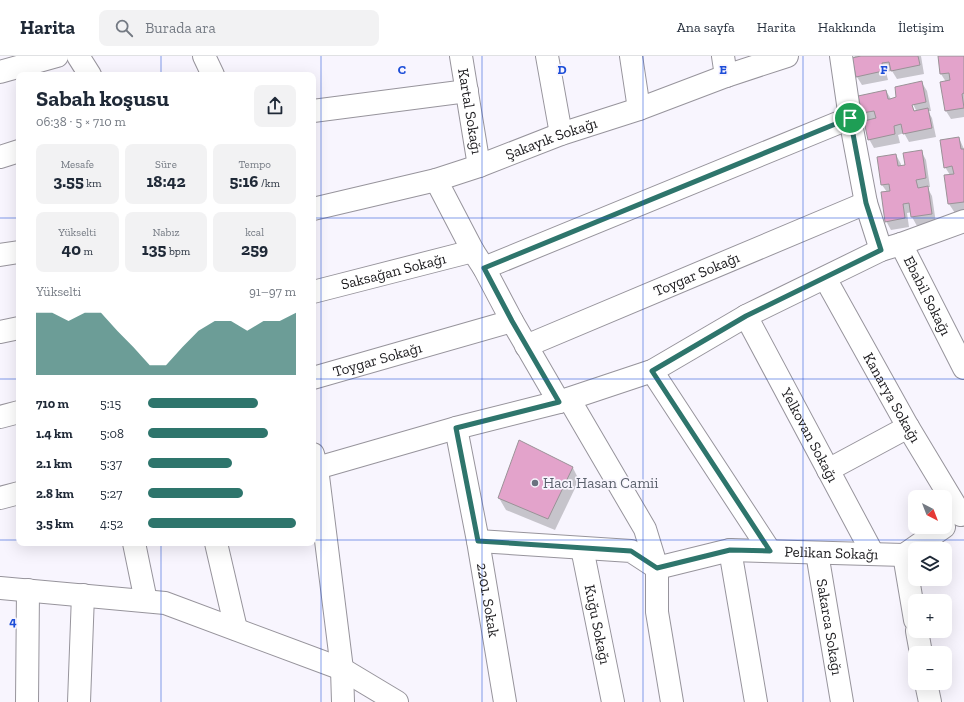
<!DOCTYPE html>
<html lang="tr">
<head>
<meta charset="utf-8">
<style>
	:root { --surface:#fff; --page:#f2f2f3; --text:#1f2937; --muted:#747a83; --line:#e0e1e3; --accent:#2e756c }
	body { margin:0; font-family:"Zilla Slab",serif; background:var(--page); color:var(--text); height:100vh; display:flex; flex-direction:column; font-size:15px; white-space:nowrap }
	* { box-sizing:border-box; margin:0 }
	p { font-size:13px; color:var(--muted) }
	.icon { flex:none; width:22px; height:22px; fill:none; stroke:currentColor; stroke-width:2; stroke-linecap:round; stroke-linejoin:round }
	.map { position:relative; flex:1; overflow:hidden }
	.details { position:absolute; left:16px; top:16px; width:300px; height:474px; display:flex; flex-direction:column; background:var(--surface); border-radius:8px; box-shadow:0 4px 16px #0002 }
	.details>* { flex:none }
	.needle { width:26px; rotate:138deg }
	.buttons { position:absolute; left:908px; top:434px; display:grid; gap:8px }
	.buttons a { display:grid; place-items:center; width:44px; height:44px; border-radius:8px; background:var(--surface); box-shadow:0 4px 16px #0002; font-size:20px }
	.pin { position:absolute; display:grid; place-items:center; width:34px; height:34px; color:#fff; margin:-17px; border:2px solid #fff; border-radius:50%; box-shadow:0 1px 4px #0007 }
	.round { display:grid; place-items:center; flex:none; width:42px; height:42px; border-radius:8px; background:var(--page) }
	.head { display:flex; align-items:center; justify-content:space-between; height:68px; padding:0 20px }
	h1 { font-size:22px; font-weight:700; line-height:30px }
	.figures { display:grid; grid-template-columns:repeat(3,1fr); gap:6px; height:68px; padding:4px 20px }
	.figures div { display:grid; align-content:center; border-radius:8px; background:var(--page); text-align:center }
	.figures b { font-size:17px; font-weight:700 }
	.figures small { font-size:11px; font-weight:400 }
	.figures p { font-size:11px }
	.chart { height:112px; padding:8px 20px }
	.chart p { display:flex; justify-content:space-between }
	.chart svg { width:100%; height:72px; margin-top:4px; fill:var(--accent); opacity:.7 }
	ul { padding:0 20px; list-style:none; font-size:13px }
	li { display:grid; grid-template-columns:64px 48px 1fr; align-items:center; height:30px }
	li i { height:10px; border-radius:5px; background:var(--accent) }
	header { display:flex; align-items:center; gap:24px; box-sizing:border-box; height:56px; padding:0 20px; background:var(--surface); border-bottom:1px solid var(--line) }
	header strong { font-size:19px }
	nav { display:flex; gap:22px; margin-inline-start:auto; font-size:14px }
	.search { width:280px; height:36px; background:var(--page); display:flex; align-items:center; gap:10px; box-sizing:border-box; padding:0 14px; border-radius:8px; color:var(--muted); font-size:15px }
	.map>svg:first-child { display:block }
	.shadow { fill:#0003; fill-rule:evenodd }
	.building { fill:#e3a3cb; stroke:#9a9297 }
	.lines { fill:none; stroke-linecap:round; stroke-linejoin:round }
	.minor-casing { stroke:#97949c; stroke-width:24 }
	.minor { stroke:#fff; stroke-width:22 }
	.route-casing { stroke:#fff; stroke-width:8 }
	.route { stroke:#2e756c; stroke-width:5 }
	.grid { fill:none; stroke:#1d4ed8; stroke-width:1; stroke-opacity:0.55 }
	.worship-dot { fill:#6b7280; stroke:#f8f5fe; stroke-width:1.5 }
	.labels { text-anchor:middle; stroke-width:3.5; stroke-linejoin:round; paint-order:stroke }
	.street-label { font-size:15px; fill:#1b1a1d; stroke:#f8f5fe }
	.worship-label { font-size:15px; fill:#5b616d; stroke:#f8f5fe; text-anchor:start }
	.grid-label { font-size:13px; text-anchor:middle; font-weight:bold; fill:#1d4ed8; stroke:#f8f5fe; stroke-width:3.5; stroke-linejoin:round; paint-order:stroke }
</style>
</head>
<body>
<header>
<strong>Harita</strong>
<div class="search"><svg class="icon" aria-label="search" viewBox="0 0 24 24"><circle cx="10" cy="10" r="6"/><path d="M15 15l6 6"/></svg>Burada ara</div>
<nav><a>Ana sayfa</a><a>Harita</a><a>Hakkında</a><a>İletişim</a></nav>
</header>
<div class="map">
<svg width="964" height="646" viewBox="0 0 964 646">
	<rect width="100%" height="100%" fill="#f8f5fe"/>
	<g class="shadow">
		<path d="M854,0H921L924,18L897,23L892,15L886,16L888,24L862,29L857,21L856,2Z"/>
		<path d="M939,0H964V61L951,63L946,55V26L941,18Z"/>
		<path d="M922,27L927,35L931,55H928L932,62L936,81L909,86L904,77L898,79L900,87L874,92L869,83L868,65L863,57L859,40L886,35L891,43L898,42ZM911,44L917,56H915L909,45Z"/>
		<path d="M959,82L964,93V155L955,157L949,148L945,120L950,119L945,111Z"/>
		<path d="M921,95L926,104L930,131H927L932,140L936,167L917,170L912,161V156L907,157L909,171L891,174L886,165L887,136L882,129L896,99L901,108V111L906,110Z"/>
		<path d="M520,386L573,412L579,424L555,474L506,454L499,442Z"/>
	</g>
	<g class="building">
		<path d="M861,0H918L920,9L891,15L889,6L882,7L883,15L856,21L852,2Z"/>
		<path d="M938,0H964V37L962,38L964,52L945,55L940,26L950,24L949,17L940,18Z"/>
		<path d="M922,25L926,46L912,49L914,55L928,52L932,72L903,78L901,68L894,70L895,78L868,84L864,65L876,62L874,55L862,57L858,40L886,34L888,43H890L896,41L895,31Z"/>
		<path d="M959,81L961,93H964V146L948,148L944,119L954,118L952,110L944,112L940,84Z"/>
		<path d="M922,94L926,122L916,124L918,132L928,130L932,158L911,161L909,147L903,148L905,162L885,166L881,136L890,135L889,128L881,129L877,101L896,98L898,110L905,109L903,97Z"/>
		<path d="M519,384L573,411L548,463L498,442Z"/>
	</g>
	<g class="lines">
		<g class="minor-casing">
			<g id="minor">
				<path d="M78,0L90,19"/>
				<path d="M204,0L213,19"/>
				<path id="s1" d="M461,0L479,110"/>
				<path d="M547,0L561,78"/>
				<path d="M631,0L639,53"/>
				<path d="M723,0L726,20"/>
				<path d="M841,0L850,62L866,147L881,194"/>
				<path d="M0,16L57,0"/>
				<path d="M313,55L467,35"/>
				<path d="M0,101L19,95"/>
				<path d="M436,124L473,195L484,212L512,265L559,346"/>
				<path id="s2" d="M313,153L436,124L479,110L561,78L639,53L726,20L787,0"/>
				<path id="s3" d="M901,188L964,312"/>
				<path d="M0,199L19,196"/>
				<path d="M484,212L850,62"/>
				<path id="s4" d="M825,222L908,371L961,459"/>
				<path id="s5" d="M313,236L473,195"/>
				<path id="s6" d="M746,260L873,498"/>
				<path d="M0,276L19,272"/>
				<path id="s7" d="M526,290L866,147"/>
				<path d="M652,315L770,495"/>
				<path id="s8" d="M313,322L512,265"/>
				<path d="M569,343L645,473L657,512V556L672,646"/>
				<path d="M0,361L19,356"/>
				<path id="s9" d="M456,372L478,485L505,646"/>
				<path d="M313,398L317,412L342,613L343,646"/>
				<path d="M317,412L456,372L559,346L652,315L746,260L881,194L901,188L964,165"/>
				<path d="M828,414L908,371"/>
				<path d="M0,442L19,437"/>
				<path id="s10" d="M478,485L631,495L657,512L730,494L904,499L944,471"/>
				<path d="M134,487L146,545"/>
				<path d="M216,487L236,573"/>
				<path id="s11" d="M582,492L613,646"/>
				<path d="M730,494L756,646"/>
				<path id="s12" d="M817,497L842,646"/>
				<path d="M904,499L915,564"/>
				<path d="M0,532L165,547L342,613L397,646"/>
				<path d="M917,575L921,597"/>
				<path d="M926,627L930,646"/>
				<path d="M27,646L28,534"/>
				<path d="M79,646L83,539"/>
			</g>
		</g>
		<use href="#minor" class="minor"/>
	</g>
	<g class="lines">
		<g class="route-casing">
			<path id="route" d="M850,62L866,147L881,194L746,260L652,315L770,495L730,494L657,512L631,495L478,485L456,372L559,346L512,265L484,212Z"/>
		</g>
		<use href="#route" class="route"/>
	</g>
	<path class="grid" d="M161,0V19M321,0V646M482,0V646M643,0V646M803,0V646M0,162H19M313,162H964M0,323H19M313,323H964M0,484H19M313,484H964M161,487V646"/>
	<circle class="worship-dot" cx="535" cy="427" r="4"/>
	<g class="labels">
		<g class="street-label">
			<text dy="5" stroke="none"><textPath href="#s1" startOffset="56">Kartal Sokağı</textPath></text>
			<text dy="5" stroke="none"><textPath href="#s2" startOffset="249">Şakayık Sokağı</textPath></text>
			<text dy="5" stroke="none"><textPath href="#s5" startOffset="83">Saksağan Sokağı</textPath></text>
			<text dy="5" stroke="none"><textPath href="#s7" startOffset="185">Toygar Sokağı</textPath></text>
			<text dy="5" stroke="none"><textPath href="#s3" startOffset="58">Ebabil Sokağı</textPath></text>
			<text dy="5" stroke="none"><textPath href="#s8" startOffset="67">Toygar Sokağı</textPath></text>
			<text dy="5" stroke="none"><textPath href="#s4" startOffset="137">Kanarya Sokağı</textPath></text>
			<text dy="5" stroke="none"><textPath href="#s6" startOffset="135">Yelkovan Sokağı</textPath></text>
			<text dy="5" stroke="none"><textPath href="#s10" startOffset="361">Pelikan Sokağı</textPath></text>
			<text dy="5" stroke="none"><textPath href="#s9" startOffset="175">2201. Sokak</textPath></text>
			<text dy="5" stroke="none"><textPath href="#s11" startOffset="78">Kuğu Sokağı</textPath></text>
			<text dy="5" stroke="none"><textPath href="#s12" startOffset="75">Sakarca Sokağı</textPath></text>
		</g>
		<g class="worship-label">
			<text x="543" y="432">Hacı Hasan Camii</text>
		</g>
	</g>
	<g class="grid-label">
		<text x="402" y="18">C</text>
		<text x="562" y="18">D</text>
		<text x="723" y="18">E</text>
		<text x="884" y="18">F</text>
		<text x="13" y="570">4</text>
	</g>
</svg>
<div class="buttons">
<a><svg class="needle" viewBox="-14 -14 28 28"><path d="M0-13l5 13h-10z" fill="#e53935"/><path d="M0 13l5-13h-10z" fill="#747a83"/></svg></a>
<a><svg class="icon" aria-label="layers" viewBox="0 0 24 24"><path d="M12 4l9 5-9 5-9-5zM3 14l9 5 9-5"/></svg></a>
<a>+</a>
<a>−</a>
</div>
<div class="pin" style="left:850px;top:62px;background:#1e9e55"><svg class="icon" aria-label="arrive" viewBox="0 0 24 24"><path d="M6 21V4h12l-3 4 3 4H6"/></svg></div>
<section class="details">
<div class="head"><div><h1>Sabah koşusu</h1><p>06:38 · 5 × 710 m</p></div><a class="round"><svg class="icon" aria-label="share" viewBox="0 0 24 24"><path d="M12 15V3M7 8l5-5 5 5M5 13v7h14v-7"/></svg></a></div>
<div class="figures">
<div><p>Mesafe</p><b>3.55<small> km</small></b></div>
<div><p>Süre</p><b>18:42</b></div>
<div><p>Tempo</p><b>5:16<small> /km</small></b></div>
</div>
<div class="figures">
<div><p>Yükselti</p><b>40<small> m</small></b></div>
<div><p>Nabız</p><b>135<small> bpm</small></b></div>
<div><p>kcal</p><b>259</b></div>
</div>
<div class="chart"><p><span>Yükselti</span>91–97 m</p>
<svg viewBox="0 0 160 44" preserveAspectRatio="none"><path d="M0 44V6L10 6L20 11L30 6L40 6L50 17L60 27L70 38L80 38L90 27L100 17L110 11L120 11L130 17L140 11L150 11L160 6V44z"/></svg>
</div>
<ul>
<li><b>710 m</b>5:15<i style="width:74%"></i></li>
<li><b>1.4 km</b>5:08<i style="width:81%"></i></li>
<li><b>2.1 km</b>5:37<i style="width:57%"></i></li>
<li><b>2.8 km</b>5:27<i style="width:64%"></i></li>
<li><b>3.5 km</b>4:52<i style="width:100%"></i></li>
</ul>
</section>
</div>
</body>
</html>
